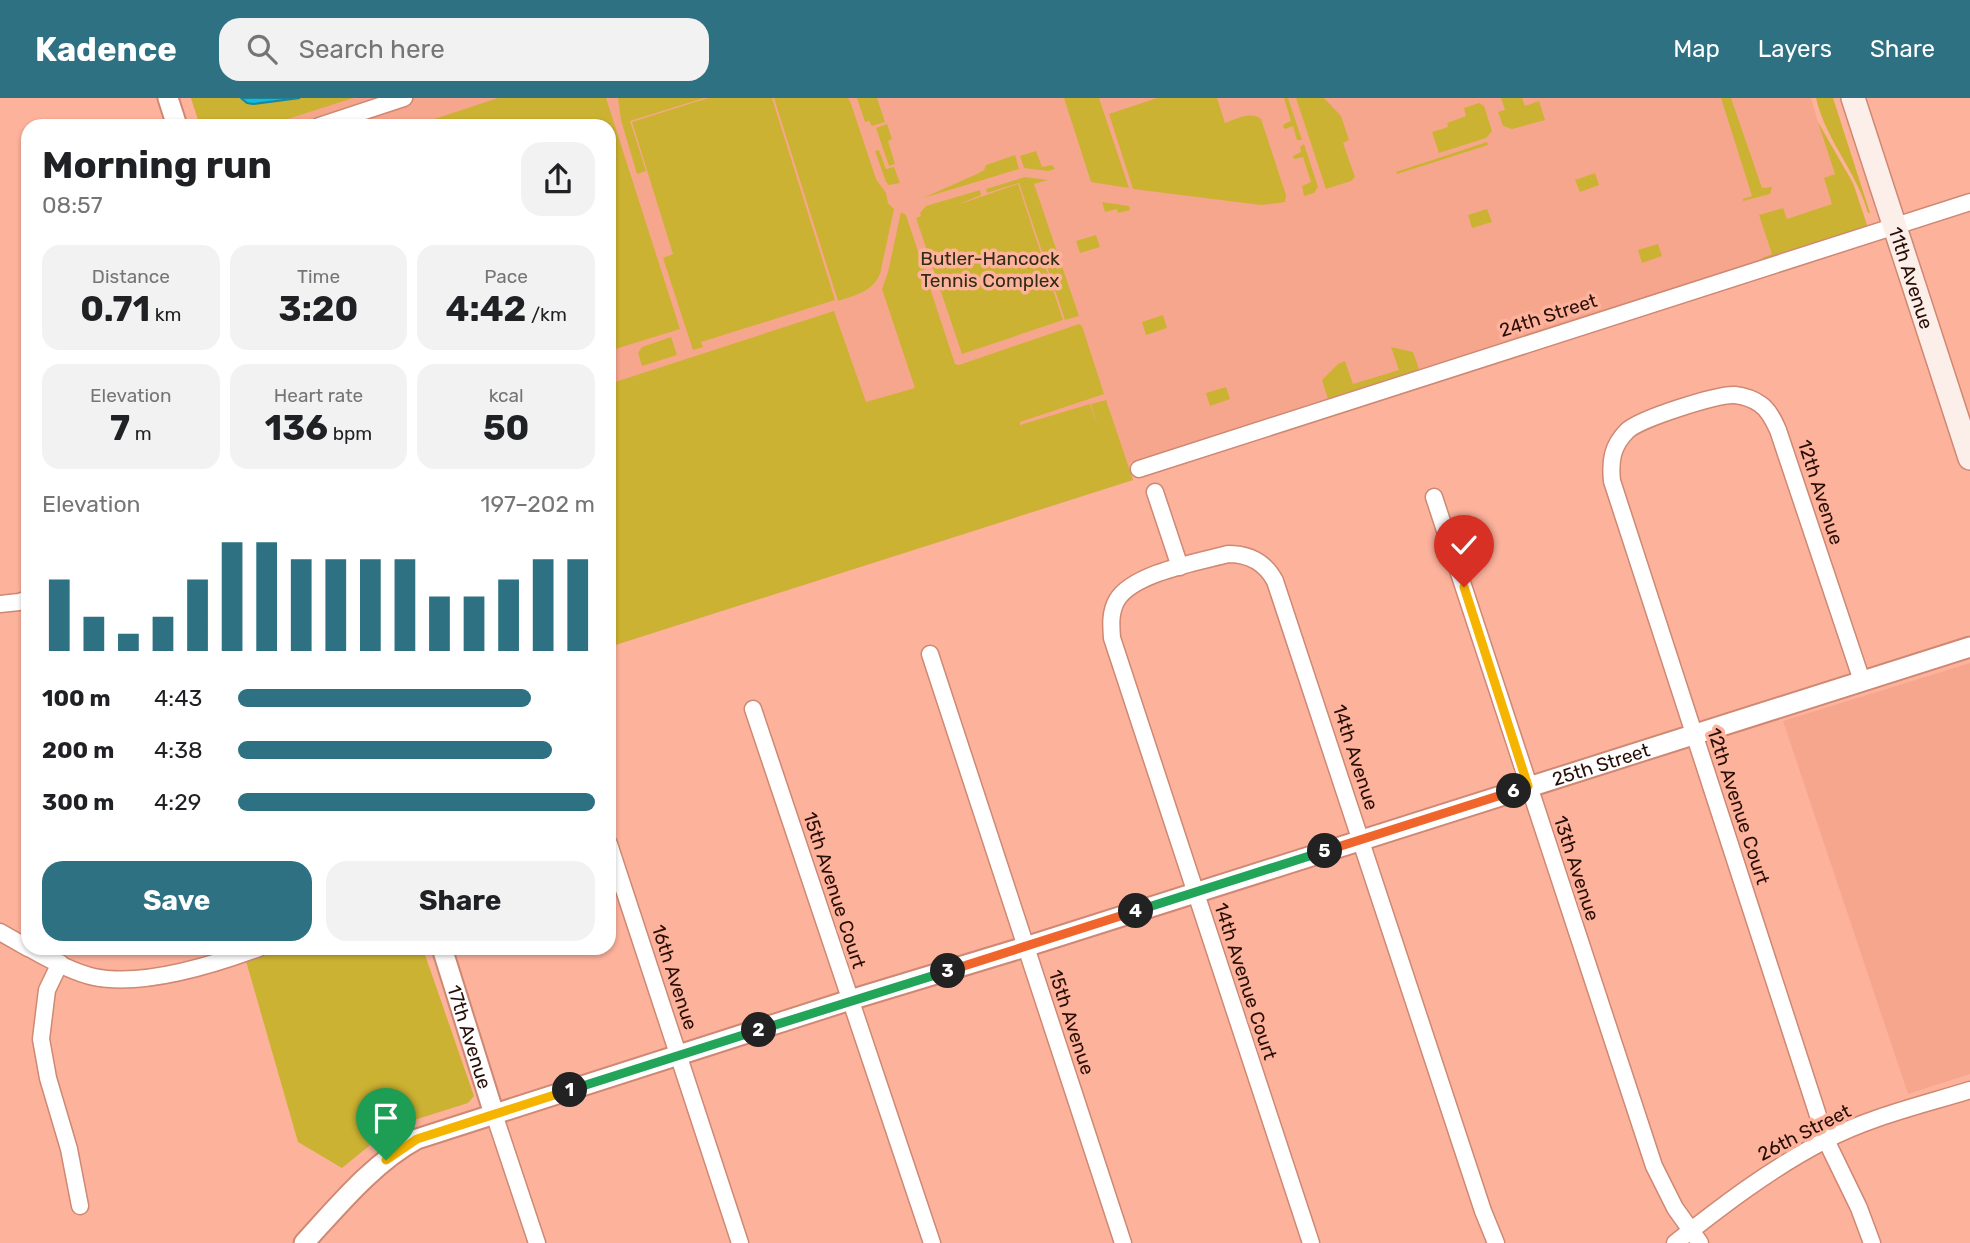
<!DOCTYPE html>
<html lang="en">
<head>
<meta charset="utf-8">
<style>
	:root { --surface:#fff; --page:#f2f2f2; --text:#202124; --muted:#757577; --accent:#2e7182 }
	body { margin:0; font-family:Rubik,sans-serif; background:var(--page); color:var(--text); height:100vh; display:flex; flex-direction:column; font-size:26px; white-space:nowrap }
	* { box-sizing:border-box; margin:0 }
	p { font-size:23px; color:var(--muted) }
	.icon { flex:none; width:38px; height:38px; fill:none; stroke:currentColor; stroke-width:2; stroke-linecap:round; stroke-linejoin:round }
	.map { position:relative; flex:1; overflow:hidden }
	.sheet { position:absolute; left:21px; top:21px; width:595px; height:836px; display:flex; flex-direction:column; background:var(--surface); border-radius:21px; box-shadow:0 2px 5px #0004 }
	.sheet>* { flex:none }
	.pin { position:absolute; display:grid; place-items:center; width:60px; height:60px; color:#fff; margin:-72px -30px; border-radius:50% 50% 50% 0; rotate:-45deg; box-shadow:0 0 7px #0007 }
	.pin .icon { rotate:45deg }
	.km { position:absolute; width:35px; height:35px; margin:-18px; border-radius:50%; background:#222; color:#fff; font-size:19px; line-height:35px; text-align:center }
	.round { display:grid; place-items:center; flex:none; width:74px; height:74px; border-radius:21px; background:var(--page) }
	.overview { display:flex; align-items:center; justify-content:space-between; height:119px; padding:0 21px }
	h1 { font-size:38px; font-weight:700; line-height:52px }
	.metrics { display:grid; grid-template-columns:repeat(3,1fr); gap:10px; height:119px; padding:7px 21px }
	.metrics div { display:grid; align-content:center; border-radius:18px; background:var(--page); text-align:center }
	.metrics b { font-size:35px; font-weight:700 }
	.metrics small { font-size:19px; font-weight:400 }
	.metrics p { font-size:19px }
	.chart { height:196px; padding:14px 21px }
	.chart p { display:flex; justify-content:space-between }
	.chart svg { width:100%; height:126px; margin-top:7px; stroke:var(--accent); stroke-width:6 }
	.action { display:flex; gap:14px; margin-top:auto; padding:14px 21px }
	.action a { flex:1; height:80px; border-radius:21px; background:var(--accent); color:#fff; font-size:28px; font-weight:700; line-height:80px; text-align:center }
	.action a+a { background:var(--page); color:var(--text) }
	ul { padding:0 21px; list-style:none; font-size:23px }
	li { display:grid; grid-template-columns:112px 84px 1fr; align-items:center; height:52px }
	li i { height:18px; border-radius:9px; background:var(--accent) }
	header { display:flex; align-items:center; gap:42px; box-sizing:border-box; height:98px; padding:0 35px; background:var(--accent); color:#fff }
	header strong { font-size:33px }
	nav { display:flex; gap:38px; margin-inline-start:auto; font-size:24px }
	.search { width:490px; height:63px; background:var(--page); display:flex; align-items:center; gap:18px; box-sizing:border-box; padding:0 24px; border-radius:21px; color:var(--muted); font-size:26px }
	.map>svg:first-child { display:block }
	.built { fill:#f7a68e }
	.green { fill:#ccb232 }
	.water { fill:#12bcde; stroke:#19889e; stroke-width:2 }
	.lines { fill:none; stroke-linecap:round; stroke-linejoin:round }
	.minor-casing { stroke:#cf8873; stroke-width:19 }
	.tertiary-casing { stroke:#cf8873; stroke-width:23 }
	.secondary-casing { stroke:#cf8873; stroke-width:26 }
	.minor { stroke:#fff; stroke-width:16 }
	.tertiary { stroke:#fff; stroke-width:19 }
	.secondary { stroke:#fceee9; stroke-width:23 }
	.split-1-casing { stroke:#fff; stroke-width:14 }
	.split-2-casing { stroke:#fff; stroke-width:14 }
	.split-3-casing { stroke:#fff; stroke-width:14 }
	.split-4-casing { stroke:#fff; stroke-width:14 }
	.split-5-casing { stroke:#fff; stroke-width:14 }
	.split-6-casing { stroke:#fff; stroke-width:14 }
	.split-7-casing { stroke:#fff; stroke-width:14 }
	.split-1 { stroke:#f5b400; stroke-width:9 }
	.split-2 { stroke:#22a559; stroke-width:9 }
	.split-3 { stroke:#22a559; stroke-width:9 }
	.split-4 { stroke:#f0652b; stroke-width:9 }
	.split-5 { stroke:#22a559; stroke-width:9 }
	.split-6 { stroke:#f0652b; stroke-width:9 }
	.split-7 { stroke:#f5b400; stroke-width:9 }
	.labels { text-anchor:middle; stroke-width:7; stroke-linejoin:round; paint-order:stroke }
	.park-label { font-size:19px; fill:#312c15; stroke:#fdb29c }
	.street-label { font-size:19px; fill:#280e07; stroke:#fdb29c }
</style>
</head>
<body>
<header>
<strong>Kadence</strong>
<div class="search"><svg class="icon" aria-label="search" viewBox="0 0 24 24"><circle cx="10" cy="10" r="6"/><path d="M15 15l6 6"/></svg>Search here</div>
<nav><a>Map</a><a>Layers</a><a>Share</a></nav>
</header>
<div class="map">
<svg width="1970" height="1145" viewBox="0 0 1970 1145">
	<rect width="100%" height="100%" fill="#fdb29c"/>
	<g class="built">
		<path d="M191,0H1811L1818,24L1856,94L1868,130L1130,365L1133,382L609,549V28H200Z"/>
		<path d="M1970,565V976L1908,996L1783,623Z"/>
	</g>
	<g class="green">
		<path d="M191,0H353L266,28H200Z"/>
		<path d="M498,0H606L680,231L609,253V28H413Z"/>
		<path d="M618,0H704L630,23L646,73L637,76L621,22Z"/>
		<path d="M708,0H772L835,202L701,244L703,249L693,252L663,160L673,156L632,24Z"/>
		<path d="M774,0H848L851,6L876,81L886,95L888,105L894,111L880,176C872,194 856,197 838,203Z"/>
		<path d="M857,0H877L885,24L872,28L869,23L865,24Z"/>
		<path d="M1064,0H1099L1129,90L1091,84Z"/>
		<path d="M1157,0H1217L1225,25C1237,21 1250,13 1261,21L1286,97L1285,104L1261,107L1133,91L1109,16Z"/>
		<path d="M1284,0H1288L1302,42H1297L1293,28L1285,31L1283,29L1284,26L1291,23Z"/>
		<path d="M1296,0H1324L1341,18L1349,42L1343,45L1355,79L1351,83L1326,91Z"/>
		<path d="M1501,0H1522L1525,8L1539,3L1545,22L1512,31L1503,28L1498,14L1505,12Z"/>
		<path d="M1721,0H1731L1762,90L1772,89L1770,96L1743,103V101L1752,98Z"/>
		<path d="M1816,0H1833L1870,115H1868C1856,72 1826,43 1816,0Z"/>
		<path d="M1479,5L1484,8L1492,33L1486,40L1439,55L1432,34L1448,29L1447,25L1466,18L1464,10Z"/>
		<path d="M1818,24L1853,85L1868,130L1761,164L1762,160L1772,156L1759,117L1783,110L1787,121L1832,106L1824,80L1835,76Z"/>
		<path d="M887,26L892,41L888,43L895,66L889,68L876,30Z"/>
		<path d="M1487,44L1488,47L1397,76L1396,74Z"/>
		<path d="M1304,46L1318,89L1314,95L1304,98L1302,88L1311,84L1303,59L1294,61L1293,58L1301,54L1300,49Z"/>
		<path d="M879,52L886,71L894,69L900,85L889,87L886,84L875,53Z"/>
		<path d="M1036,53L1042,69L1052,67L1055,71L1048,73L1024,70L1020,58Z"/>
		<path d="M1015,57L1019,71L923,100L977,76L984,72L986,67Z"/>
		<path d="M1595,75L1599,87L1580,94L1575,82Z"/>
		<path d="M1025,79L1048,82L1034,86L1079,218L1065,222L1019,85L987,95L986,91Z"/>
		<path d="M1018,86L1063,222L962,256L916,120L921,118L920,115L926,108L980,92L981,97L957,107Z"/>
		<path d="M1102,104L1129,108L1130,112L1118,115L1117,111L1105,114Z"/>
		<path d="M1487,111L1492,124L1472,130L1468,117Z"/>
		<path d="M901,114L906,117L955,266L959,267L1079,226L1082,228L1104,296L1020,324V327L1090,306L1098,330L1091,306L1106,302L1133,382L609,549V286L834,213L866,304L915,290L882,191L888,174Z"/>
		<path d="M1096,137L1100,149L1080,155L1076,143Z"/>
		<path d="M1658,146L1662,158L1642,165L1638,152Z"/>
		<path d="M1163,217L1167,230L1146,237L1142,224Z"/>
		<path d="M671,239L677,257L642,268L638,255L642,249Z"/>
		<path d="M1391,249L1413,254L1419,271L1417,274L1328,301L1322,282L1338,266L1345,263L1353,286L1399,272Z"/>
		<path d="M1226,289L1230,301L1210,308L1206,295Z"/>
		<path d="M277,851H423L474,998L468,1005L411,1023L380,1039L342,1070L298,1044L246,863Z"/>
	</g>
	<path class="water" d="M241,0H300L253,6L247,5Z"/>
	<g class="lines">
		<g class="minor-casing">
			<g id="minor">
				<path d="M319,28L404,0"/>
				<path d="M1139,371L1970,104"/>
				<path d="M1155,394L1180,469"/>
				<path d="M1434,399L1654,1068L1675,1110L1700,1145"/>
				<path d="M0,506L19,504L28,501"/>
				<path d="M930,556L1123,1145"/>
				<path d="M1862,583L1778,332C1774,323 1769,312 1760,306C1753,301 1743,298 1735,297C1717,296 1639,321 1627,333C1612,348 1610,363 1612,383L1826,1042L1859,1110L1872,1145"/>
				<path d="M753,611L932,1145"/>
				<path d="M609,746L740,1145"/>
				<path d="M0,834L28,850"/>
				<path d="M29,850C48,861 72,874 94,879C142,889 213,867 259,850"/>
				<path d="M60,865L47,892L41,941L48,980L69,1051L80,1108"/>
				<path d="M494,1016L537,1145"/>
				<path d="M1311,1145L1112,540C1111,527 1110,514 1117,502C1133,475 1198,464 1228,456C1248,456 1265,464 1275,483L1483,1113L1496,1145"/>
				<path d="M1675,1145C1722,1108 1770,1071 1824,1043C1869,1019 1922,1007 1970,992"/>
			</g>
		</g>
		<g class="tertiary-casing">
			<g id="tertiary">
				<path d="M168,0L177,28"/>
				<path id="s1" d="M442,850L494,1016"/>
				<path id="s2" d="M304,1145C338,1108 373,1065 417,1041L850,902L1025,849L1970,549"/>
			</g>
		</g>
		<g class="secondary-casing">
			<g id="secondary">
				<path id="s3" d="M1853,0L1970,360"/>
			</g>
		</g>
		<use href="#minor" class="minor"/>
		<use href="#tertiary" class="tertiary"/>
		<use href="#secondary" class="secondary"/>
	</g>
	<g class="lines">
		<g class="split-1-casing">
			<path id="split-1" d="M386,1062L417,1041L570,992"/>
		</g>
		<g class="split-2-casing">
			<path id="split-2" d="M570,992L759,932"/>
		</g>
		<g class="split-3-casing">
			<path id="split-3" d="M759,932L948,873"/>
		</g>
		<g class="split-4-casing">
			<path id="split-4" d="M948,873L1136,813"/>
		</g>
		<g class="split-5-casing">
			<path id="split-5" d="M1136,813L1325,753"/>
		</g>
		<g class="split-6-casing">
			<path id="split-6" d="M1325,753L1514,693"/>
		</g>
		<g class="split-7-casing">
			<path id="split-7" d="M1464,489L1528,688L1514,693"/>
		</g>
		<use href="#split-1" class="split-1"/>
		<use href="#split-2" class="split-2"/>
		<use href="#split-3" class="split-3"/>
		<use href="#split-4" class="split-4"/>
		<use href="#split-5" class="split-5"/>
		<use href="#split-6" class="split-6"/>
		<use href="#split-7" class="split-7"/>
	</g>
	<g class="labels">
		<g class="park-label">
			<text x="990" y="167">Butler-Hancock<tspan x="990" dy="22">Tennis Complex</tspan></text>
		</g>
		<g class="street-label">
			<text dy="7" stroke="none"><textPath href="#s3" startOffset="189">11th Avenue</textPath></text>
			<text transform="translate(1548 217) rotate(-18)" y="7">24th Street</text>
			<text transform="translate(1821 394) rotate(72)" y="7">12th Avenue</text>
			<text transform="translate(1356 659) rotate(72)" y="7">14th Avenue</text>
			<text dy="7" stroke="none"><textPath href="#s2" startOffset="1396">25th Street</textPath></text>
			<text transform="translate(1739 708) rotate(72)" y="7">12th Avenue Court</text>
			<text transform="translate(1577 770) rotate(72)" y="7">13th Avenue</text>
			<text transform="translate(835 792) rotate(72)" y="7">15th Avenue Court</text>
			<text transform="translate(675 879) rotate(72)" y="7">16th Avenue</text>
			<text transform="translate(1246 883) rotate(72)" y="7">14th Avenue Court</text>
			<text transform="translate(1072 924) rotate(72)" y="7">15th Avenue</text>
			<text dy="7" stroke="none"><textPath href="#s1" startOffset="93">17th Avenue</textPath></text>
			<text transform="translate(1804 1034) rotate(-27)" y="7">26th Street</text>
		</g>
	</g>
</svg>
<div class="pin" style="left:386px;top:1062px;background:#1e9e55"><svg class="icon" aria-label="arrive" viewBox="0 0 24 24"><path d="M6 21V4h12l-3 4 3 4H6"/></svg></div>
<div class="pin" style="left:1464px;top:489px;background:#d93025"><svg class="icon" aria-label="check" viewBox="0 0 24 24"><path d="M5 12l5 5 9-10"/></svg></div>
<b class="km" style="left:570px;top:992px">1</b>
<b class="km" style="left:759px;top:932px">2</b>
<b class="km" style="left:948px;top:873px">3</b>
<b class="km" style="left:1136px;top:813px">4</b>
<b class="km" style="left:1325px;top:753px">5</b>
<b class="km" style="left:1514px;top:693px">6</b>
<section class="sheet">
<div class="overview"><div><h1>Morning run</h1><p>08:57</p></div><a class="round"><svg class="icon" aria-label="share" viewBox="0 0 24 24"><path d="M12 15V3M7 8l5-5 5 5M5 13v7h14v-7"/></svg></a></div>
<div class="metrics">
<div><p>Distance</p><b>0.71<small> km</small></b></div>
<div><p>Time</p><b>3:20</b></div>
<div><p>Pace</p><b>4:42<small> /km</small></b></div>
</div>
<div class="metrics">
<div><p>Elevation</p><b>7<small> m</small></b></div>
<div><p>Heart rate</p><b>136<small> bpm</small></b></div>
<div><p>kcal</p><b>50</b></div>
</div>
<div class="chart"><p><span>Elevation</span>197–202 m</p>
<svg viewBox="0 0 160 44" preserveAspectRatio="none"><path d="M5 44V19M15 44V32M25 44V38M35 44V32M45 44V19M55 44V6M65 44V6M75 44V12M85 44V12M95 44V12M105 44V12M115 44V25M125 44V25M135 44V19M145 44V12M155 44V12"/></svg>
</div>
<ul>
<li><b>100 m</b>4:43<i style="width:82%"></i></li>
<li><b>200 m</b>4:38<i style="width:88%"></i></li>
<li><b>300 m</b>4:29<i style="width:100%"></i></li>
</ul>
<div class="action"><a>Save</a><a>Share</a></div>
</section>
</div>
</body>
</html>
